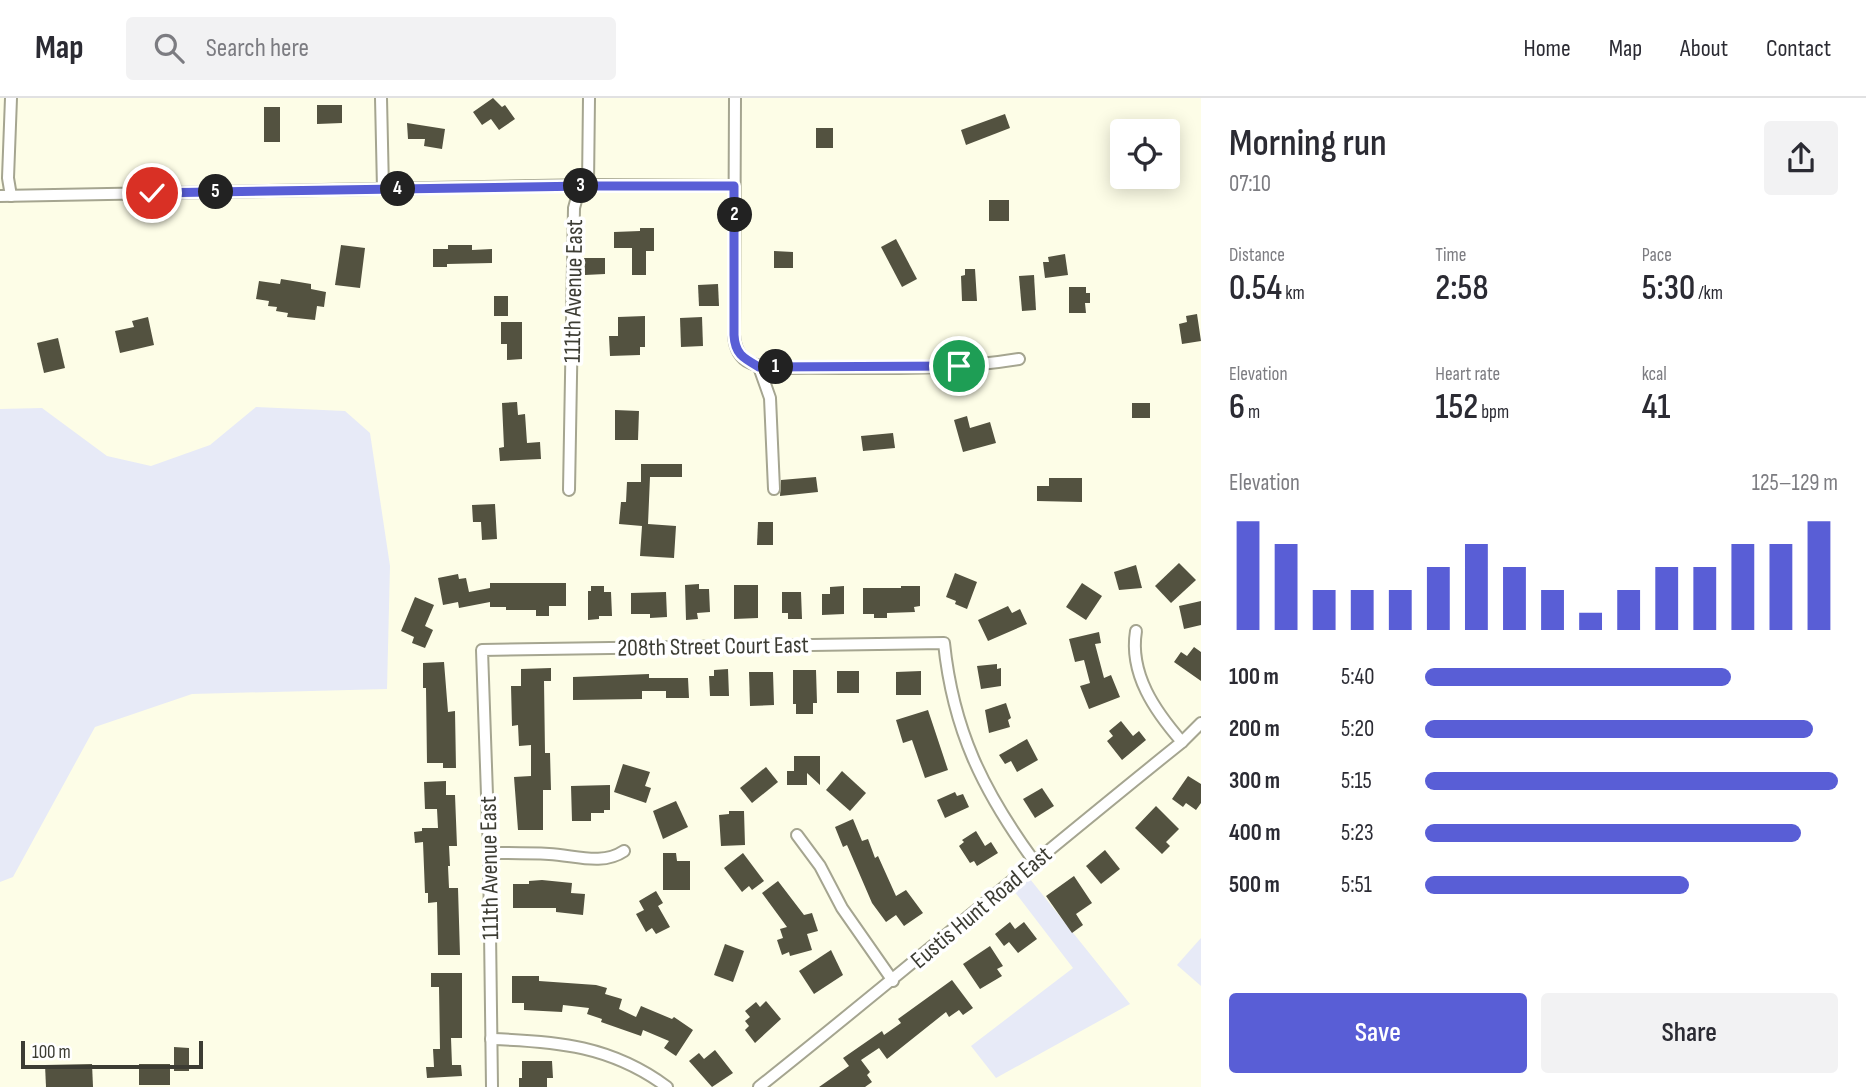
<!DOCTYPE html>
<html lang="en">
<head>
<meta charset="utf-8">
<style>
	:root { --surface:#fff; --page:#f2f2f3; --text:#2b2b33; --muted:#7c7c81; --line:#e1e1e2; --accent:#595ed6 }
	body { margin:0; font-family:"Sofia Sans Condensed",sans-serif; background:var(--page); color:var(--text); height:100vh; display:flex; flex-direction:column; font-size:26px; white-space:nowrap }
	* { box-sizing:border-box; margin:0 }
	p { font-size:23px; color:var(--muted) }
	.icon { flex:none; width:38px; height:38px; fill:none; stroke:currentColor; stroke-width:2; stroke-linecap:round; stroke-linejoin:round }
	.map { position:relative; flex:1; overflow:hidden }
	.sheet { display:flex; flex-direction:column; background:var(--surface); width:665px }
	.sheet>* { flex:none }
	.fabs { position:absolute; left:1110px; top:21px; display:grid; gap:14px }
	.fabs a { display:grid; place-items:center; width:70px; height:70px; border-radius:7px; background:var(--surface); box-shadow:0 4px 18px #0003; font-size:35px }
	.scale { position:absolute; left:21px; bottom:18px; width:182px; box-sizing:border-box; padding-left:7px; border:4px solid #3c3c33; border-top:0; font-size:19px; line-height:24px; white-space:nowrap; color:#3c3c33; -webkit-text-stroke:5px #fff; paint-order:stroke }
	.pin { position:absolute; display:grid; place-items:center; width:60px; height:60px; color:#fff; margin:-30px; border:4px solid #fff; border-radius:50%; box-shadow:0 2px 7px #0007 }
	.km { position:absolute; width:35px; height:35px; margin:-18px; border-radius:50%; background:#222; color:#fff; font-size:19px; line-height:35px; text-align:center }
	.round { display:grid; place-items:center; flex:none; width:74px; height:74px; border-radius:7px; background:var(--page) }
	.headline { display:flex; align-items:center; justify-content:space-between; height:119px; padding:0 28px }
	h1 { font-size:38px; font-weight:600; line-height:52px }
	.stats { display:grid; grid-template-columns:repeat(3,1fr); gap:10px; height:119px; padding:7px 28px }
	.stats div { display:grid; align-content:center }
	.stats b { font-size:35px; font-weight:600 }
	.stats small { font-size:19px; font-weight:400 }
	.stats p { font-size:19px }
	.chart { height:196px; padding:14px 28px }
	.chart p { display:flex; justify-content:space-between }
	.chart svg { width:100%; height:126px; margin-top:7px; stroke:var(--accent); stroke-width:6 }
	.cta { display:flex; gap:14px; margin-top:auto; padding:14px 28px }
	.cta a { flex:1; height:80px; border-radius:7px; background:var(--accent); color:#fff; font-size:28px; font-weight:600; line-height:80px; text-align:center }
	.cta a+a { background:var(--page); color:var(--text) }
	ul { padding:0 28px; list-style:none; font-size:23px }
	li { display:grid; grid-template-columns:112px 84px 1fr; align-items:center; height:52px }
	li i { height:18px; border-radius:9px; background:var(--accent) }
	header { display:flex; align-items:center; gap:42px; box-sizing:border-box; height:98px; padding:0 35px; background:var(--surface); border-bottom:2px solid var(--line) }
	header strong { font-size:33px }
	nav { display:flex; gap:38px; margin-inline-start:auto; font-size:24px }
	.search { width:490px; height:63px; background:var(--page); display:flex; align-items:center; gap:18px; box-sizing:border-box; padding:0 24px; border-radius:7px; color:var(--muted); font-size:26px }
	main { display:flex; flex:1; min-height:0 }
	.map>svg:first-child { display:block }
	.green { fill:#e7eaf7 }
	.building { fill:#535240 }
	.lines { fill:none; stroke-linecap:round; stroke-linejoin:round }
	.minor-casing { stroke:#a5a590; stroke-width:14 }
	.minor { stroke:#fff; stroke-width:10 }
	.route-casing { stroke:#fff; stroke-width:14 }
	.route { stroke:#595ed6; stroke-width:9 }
	.labels { text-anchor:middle; stroke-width:7; stroke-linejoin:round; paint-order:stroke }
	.street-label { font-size:24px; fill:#3c3c33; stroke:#fff }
</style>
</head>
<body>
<header>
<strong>Map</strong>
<div class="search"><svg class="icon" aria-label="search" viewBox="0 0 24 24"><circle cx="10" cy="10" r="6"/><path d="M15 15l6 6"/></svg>Search here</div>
<nav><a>Home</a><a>Map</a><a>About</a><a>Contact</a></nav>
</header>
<main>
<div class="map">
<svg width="1201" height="989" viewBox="0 0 1201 989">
	<rect width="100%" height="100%" fill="#fdfde7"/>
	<g class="green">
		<path d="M256,309L345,313L370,335L390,468L387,591L192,596L95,629L13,779L0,784V311L42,310L107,358L151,368L210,347Z"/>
		<path d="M1030,781L1130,906L996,980L971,948L1073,870L1014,793Z"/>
		<path d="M1201,840V888L1177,867Z"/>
	</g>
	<g class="building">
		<path d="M493,0L502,9L505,7L515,21L499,32L491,21L482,27L473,14Z"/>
		<path d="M317,7H342V25L317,26Z"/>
		<rect x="264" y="9" width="16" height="35"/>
		<path d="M1005,16L1010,30L966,47L961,32Z"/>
		<path d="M407,25L445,31L442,51L424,48L425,41H408Z"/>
		<rect x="816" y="30" width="17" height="20"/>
		<rect x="989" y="102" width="20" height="21"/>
		<path d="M640,130H654V153H646V177H632V150H614V134L640,133Z"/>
		<path d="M896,141L917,181L902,189L881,149Z"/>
		<path d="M341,147L365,150L360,190L335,187Z"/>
		<path d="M448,147H472V152L492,151V165L447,166V169H433V151H448Z"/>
		<path d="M774,153L793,154V170H774Z"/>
		<path d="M1065,156L1068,177L1045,180L1043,164H1049L1048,159Z"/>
		<path d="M584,160H605V176L585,177Z"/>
		<path d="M965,171H975L977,203H962L961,178L965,177Z"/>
		<path d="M1034,177L1036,212L1022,213L1019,178Z"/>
		<path d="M281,181L311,186V191L326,194L324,209L317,208L315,222L287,219L288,215L276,213L277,209L268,208L269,203L256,201L259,183L280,186Z"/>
		<path d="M718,186L719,208H699L698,187Z"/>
		<path d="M1069,189H1086V195H1090V205H1085L1086,215H1069Z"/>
		<rect x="494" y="198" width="14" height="20"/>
		<path d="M1197,216L1201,243L1182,246L1179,226L1187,224L1186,218Z"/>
		<path d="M645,218V249H640V257L610,258L609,238H618V219Z"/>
		<path d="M148,219L154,247L120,255L115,233L134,229L132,223Z"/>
		<path d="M702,219L703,248L681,249L680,220Z"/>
		<path d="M501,224H522V261L507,262V246H501Z"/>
		<path d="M58,240L65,270L44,275L37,245Z"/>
		<path d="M517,304L518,317L525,316L527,345L540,344L541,361L500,363L499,350L504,349L502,305Z"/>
		<rect x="1132" y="305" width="18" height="15"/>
		<path d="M615,312L639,313L638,342H615Z"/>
		<path d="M967,318L970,330L990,324L996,345L963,354L954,322Z"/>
		<path d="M893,335L895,350L863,353L861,338Z"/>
		<path d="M641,366H682V379H650L648,426L676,428L674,460L640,458L642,428L619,426L621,404H626L627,384H641Z"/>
		<path d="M816,379L818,394L780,398L781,382Z"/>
		<path d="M1049,380H1082V404L1037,403V388H1049Z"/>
		<path d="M495,406L497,441L482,442L481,424H473L472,407Z"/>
		<path d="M758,424H773V447H757Z"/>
		<path d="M1179,465L1196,482L1171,505L1155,488Z"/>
		<path d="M1136,467L1142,490L1119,492L1114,474Z"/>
		<path d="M955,475L977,484L967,511L955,506L956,503L946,499Z"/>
		<path d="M458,476L459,481L466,480L469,494L490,490V485H566V508H549V518H536V512H506V509H490V504L459,510L458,504L443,507L438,480Z"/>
		<path d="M1082,485L1102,498L1086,522L1066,509Z"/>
		<path d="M699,486V491H709L710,514L697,515L698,521L686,522L685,487Z"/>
		<path d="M734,487H758V520L734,521Z"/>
		<path d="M591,488H604V494H611L612,518H599V521L588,522V493H591Z"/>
		<path d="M844,488V516L822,517V496H830V489Z"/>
		<path d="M901,488H920V508L914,509L915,514L887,515V520H874V516H863V490H901Z"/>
		<path d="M666,494L667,519L650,520V516H631V495Z"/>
		<path d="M782,494H801L802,521H788V515H782Z"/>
		<path d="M415,499L434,507L425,528L433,532L425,550L412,545L414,539L401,533Z"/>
		<path d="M1201,503V527L1184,531L1179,508Z"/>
		<path d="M1008,508L1012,515L1020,511L1027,526L988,543L978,522Z"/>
		<path d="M1099,534L1101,545L1095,546L1104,580L1111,577L1120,599L1089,611L1080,588L1090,585L1084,562L1075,564L1069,541Z"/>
		<path d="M1194,549L1201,554V583L1174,564L1181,554L1187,558Z"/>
		<path d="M444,564L448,614L455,613L456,670H443V665H427L426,590H423V565Z"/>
		<path d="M997,566V571L1001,570V588L981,591L977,568Z"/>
		<path d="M551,570V583H544L545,655H550L551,692H543V732H518L514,679L531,678V647L519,648L518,627L512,628L511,588H521V571Z"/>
		<path d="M728,571L729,598H710L709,578H714V572Z"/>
		<path d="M793,572H816L817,605H813V616H796V606H793Z"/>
		<rect x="837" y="573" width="22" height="22"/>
		<path d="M921,573V597H896V574Z"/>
		<path d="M749,574H773L774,607L750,608Z"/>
		<path d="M649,576V580H688L689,600H666V593H642V601L573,602V579Z"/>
		<path d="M1006,605L1011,620L1008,622L1010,629L989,635L985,612Z"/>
		<path d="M928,612L948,672L925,680L912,642L903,645L896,622Z"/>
		<path d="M1121,623L1133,638L1139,633L1146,642L1122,662L1107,643L1113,638L1109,633Z"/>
		<path d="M1027,641L1038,662L1017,674L1011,663L1005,666L999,657Z"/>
		<path d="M794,658H820V687L807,675V687H787V673H794Z"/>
		<path d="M623,666L650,674L645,688L651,690L646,705L614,694Z"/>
		<path d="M766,669L778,684L752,705L740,690Z"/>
		<path d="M842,673L866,695L850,713L826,692Z"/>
		<path d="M1188,678L1201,686V705L1196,712L1186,705L1183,709L1172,701Z"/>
		<path d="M446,683V697H455L457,748H449L450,768H448L449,790H458L460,857H438L437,804L428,805V795H425L423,744L415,745L414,734L422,733V730H438L437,711H425L424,684Z"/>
		<path d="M610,687V712H604V715H591V723H572L571,688Z"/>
		<path d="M1042,690L1054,708L1035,720L1023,701Z"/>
		<path d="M955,694L957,698L963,696L969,709L945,720L937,702Z"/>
		<path d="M676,703L688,729L663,741L653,713Z"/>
		<path d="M1156,708L1179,731L1166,744L1170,748L1162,756L1135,730Z"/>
		<path d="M729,713H744L745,747L721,748L719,717L729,716Z"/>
		<path d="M853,721L862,743L868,741L875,760L878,758L896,798L906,792L923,815L904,828L896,817L886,824L872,805L847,747L843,749L835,729Z"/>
		<path d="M976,733L985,748L991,744L998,755L977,768L974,763L970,765L959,748L964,744L962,742Z"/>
		<path d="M1105,752L1120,771L1101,786L1086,768Z"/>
		<path d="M663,755H676L677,763H690V792H663Z"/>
		<path d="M743,755L764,783L752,792L749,788L742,794L724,770Z"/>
		<path d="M1074,778L1092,805L1076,816L1083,827L1072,835L1046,798Z"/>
		<path d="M542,782L572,785L571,795L585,796L583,817L556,814V810H513V786H529V783Z"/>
		<path d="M778,783L804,817L812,815L818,833L807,836L812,852L790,858L789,854L782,857L777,842L783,840L780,831L787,829L762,795Z"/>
		<path d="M656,793L663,805L658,808L670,829L656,836L652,830L646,834L636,816L644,812L639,803Z"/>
		<path d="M1010,824L1015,831L1024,824L1037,841L1018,855L1009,844L1004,848L995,836Z"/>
		<path d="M725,846L744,853L733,884L714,877Z"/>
		<path d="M990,848L1003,868L997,871L1002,878L980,891L963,866Z"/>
		<path d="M831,852L843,877L814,896L799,873Z"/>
		<path d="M431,875H462V940H451L452,967H461L462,978L427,980L426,969H434L433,951H440L439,889H431Z"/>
		<path d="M512,878H539V883L596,887L607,890L605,896L622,901L619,911L636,919L641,908L672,921L674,919L693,932L676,958L664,950L669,943L643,932L641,938L601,924L602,921L587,916L589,910L563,907L562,914L524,912V905H512Z"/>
		<path d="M952,882L973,910L963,917L959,912L949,919L946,914L887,961L879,950L861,962L870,974L867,977L872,984L865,989H819L849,968L843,960L882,933L884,937L901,925L898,921Z"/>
		<path d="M766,903L781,921L755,945L745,932L749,928L745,923L750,919L745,913L756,904L760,909Z"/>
		<path d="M174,949L189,950V973H174Z"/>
		<path d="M715,952L733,975L712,989L689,963L699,955L704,961Z"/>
		<path d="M522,963H552L553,980H547V989H519V980H522Z"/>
		<path d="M92,966L93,989H46L45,967Z"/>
		<rect x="139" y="966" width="31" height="21"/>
	</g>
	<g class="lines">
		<g class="minor-casing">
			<g id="minor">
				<path d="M11,0L8,80L11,98"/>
				<path d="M381,0L383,91"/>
				<path d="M735,0L734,237C736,268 758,269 784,270C862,269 942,274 1019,261"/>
				<path d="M0,98L588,87L734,88"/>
				<path d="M759,269L770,300L774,391"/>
				<path d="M569,392L574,110L577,99L588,87L589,0"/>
				<path d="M1136,533C1129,576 1155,613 1182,644"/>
				<path d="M797,737L820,768L842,810L893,883"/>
				<path d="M489,755C509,755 529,755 549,756C574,757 602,768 624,753"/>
				<path d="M491,941C557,943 612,948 667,989"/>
				<path d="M492,989L489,755L482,552L944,545C953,632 983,693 1034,763"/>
				<path d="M759,989C901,876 1040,758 1182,644L1201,625"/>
			</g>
		</g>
		<use href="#minor" class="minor"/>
	</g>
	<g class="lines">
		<g class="route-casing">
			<path id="route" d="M152,95L588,88H734V237C735,256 743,260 759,269L959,268"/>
		</g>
		<use href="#route" class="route"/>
	</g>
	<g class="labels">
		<g class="street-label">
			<text transform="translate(573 193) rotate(-89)" y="8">111th Avenue East</text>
			<text transform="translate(713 548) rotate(-1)" y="8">208th Street Court East</text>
			<text transform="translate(489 770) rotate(-91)" y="8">111th Avenue East</text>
			<text transform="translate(981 809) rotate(-40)" y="8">Eustis Hunt Road East</text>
		</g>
	</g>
</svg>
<div class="fabs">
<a><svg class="icon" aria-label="locate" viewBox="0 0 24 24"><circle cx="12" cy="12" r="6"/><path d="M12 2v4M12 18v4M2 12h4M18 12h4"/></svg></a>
</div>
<div class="scale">100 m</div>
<div class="pin" style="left:959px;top:268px;background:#1e9e55"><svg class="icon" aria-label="arrive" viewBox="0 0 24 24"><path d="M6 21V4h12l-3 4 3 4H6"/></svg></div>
<div class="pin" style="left:152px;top:95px;background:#d93025"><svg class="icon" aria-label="check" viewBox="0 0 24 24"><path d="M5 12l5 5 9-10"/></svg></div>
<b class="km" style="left:776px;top:269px">1</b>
<b class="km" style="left:735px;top:117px">2</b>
<b class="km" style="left:581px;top:88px">3</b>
<b class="km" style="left:398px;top:91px">4</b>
<b class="km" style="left:216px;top:94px">5</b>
</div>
<section class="sheet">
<div class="headline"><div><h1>Morning run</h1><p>07:10</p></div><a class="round"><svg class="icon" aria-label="share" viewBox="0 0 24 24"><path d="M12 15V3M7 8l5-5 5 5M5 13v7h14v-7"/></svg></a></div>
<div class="stats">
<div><p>Distance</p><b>0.54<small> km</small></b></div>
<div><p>Time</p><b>2:58</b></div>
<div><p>Pace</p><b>5:30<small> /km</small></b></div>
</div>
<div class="stats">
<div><p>Elevation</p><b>6<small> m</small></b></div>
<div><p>Heart rate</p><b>152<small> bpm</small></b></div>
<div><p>kcal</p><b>41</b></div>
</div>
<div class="chart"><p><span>Elevation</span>125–129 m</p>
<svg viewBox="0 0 160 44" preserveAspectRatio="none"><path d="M5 44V6M15 44V14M25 44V30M35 44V30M45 44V30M55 44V22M65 44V14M75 44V22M85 44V30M95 44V38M105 44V30M115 44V22M125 44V22M135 44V14M145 44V14M155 44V6"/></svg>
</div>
<ul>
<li><b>100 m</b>5:40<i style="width:74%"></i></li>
<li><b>200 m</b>5:20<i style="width:94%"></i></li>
<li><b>300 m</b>5:15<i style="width:100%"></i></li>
<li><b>400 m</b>5:23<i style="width:91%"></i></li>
<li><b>500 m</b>5:51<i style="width:64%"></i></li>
</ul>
<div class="cta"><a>Save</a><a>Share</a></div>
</section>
</main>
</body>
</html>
